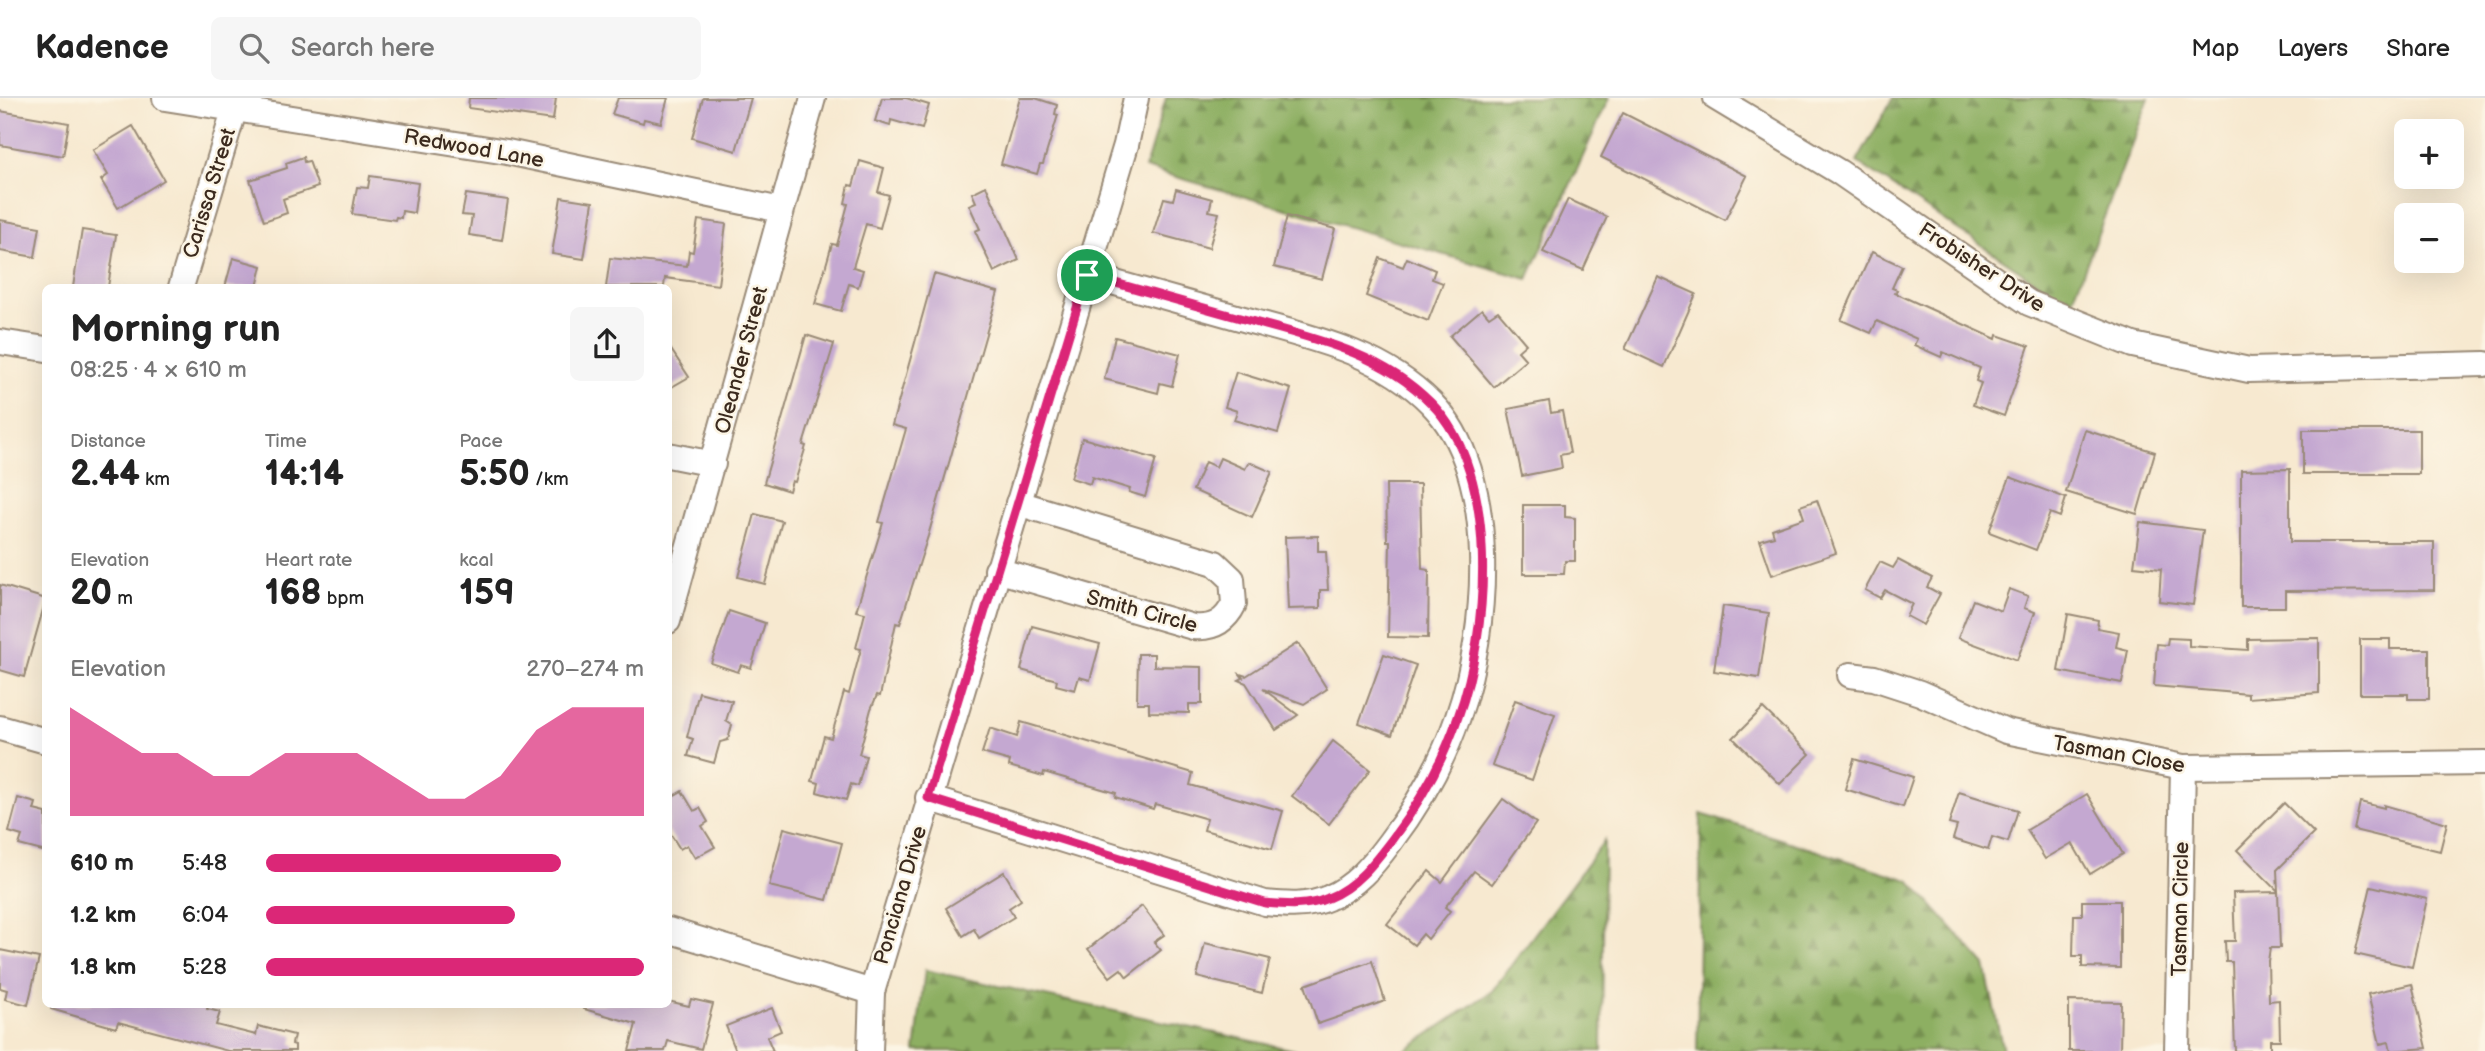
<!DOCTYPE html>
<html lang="en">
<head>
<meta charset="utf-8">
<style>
	:root { --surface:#fff; --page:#f6f6f6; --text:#222; --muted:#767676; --line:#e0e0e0; --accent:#db2777 }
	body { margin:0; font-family:"Balsamiq Sans",sans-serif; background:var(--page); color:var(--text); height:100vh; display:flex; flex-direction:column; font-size:26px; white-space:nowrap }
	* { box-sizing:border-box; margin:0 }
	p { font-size:23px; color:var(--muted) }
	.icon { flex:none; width:38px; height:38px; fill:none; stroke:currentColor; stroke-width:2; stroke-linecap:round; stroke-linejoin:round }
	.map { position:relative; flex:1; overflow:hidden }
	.details { position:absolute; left:42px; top:186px; width:630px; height:724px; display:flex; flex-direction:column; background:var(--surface); border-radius:10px; box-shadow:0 7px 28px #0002 }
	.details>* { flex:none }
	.buttons { position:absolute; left:2394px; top:21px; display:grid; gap:14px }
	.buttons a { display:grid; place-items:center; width:70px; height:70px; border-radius:10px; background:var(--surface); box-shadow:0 7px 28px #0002; font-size:35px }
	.pin { position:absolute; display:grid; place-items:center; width:60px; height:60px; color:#fff; margin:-30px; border:4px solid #fff; border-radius:50%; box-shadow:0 2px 7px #0007 }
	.round { display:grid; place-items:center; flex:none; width:74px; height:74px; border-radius:10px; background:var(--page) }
	.overview { display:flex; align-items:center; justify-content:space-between; height:119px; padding:0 28px }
	h1 { font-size:38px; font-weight:700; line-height:52px }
	.figures { display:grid; grid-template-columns:repeat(3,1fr); gap:10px; height:119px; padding:7px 28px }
	.figures div { display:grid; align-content:center }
	.figures b { font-size:35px; font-weight:700 }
	.figures small { font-size:19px; font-weight:400 }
	.figures p { font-size:19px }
	.chart { height:196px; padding:14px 28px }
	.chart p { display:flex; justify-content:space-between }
	.chart svg { width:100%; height:126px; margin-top:7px; fill:var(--accent); opacity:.7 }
	ul { padding:0 28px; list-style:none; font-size:23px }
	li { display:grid; grid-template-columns:112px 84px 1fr; align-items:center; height:52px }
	li i { height:18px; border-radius:9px; background:var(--accent) }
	header { display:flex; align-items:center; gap:42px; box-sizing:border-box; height:98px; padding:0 35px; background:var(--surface); border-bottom:2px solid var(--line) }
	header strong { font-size:33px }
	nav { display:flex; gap:38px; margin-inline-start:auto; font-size:24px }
	.search { width:490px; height:63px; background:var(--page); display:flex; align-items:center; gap:18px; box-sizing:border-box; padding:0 24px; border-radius:10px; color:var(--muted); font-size:26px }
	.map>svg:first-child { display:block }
	.forest { fill:url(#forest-firs); stroke:#646c40; stroke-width:2 }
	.building { fill:#c4a8d1 }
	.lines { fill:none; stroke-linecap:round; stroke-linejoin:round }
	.street-casing { stroke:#998a77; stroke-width:28 }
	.street { stroke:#fff; stroke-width:24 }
	.route-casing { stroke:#fff; stroke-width:14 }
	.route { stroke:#db2777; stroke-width:9 }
	.labels { text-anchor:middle; stroke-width:5; stroke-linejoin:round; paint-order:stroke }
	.street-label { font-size:21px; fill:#3b2a1e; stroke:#fcf5e5 }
</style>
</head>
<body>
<header>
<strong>Kadence</strong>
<div class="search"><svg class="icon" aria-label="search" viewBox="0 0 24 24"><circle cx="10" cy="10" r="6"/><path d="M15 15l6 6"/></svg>Search here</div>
<nav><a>Map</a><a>Layers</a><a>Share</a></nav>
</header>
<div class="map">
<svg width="2485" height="953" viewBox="0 0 2485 953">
	<defs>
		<pattern id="forest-firs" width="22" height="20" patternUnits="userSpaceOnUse" patternTransform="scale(1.75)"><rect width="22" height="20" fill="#8daf62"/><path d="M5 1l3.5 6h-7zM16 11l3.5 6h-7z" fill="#748f50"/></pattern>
	</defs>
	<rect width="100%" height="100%" fill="#fcf5e5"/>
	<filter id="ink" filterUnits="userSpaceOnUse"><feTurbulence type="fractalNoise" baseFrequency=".0143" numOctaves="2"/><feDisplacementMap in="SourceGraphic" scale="14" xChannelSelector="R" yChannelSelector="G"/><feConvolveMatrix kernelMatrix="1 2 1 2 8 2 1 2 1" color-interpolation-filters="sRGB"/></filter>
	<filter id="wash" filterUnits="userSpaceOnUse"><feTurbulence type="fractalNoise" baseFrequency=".00686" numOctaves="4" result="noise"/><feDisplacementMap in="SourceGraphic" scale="28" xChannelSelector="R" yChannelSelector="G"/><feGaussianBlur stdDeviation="1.57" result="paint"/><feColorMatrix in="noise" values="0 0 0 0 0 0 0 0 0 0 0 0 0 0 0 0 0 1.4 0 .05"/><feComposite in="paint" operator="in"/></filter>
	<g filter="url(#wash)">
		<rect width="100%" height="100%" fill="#f7e9d0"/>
		<g class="forest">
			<path d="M1166,0H1609L1528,181L1145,70Z"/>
			<path d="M1893,0H2149L2071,207L1857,64Z"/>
			<path d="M1701,716L1909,782L1985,867L2003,953H1697Z"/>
			<path d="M1604,743L1602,953H1404L1492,893Z"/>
			<path d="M925,872L1299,953H915Z"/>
		</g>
		<g id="blocks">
			<g class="building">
				<path d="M469,0H556L553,22L468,10Z"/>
				<path d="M618,0H668L661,25L644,21L643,25L612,16Z"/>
				<path d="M703,0H751L736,53L692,40Z"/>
				<path d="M882,0H906L929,7L922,31L891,22L890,28L875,23Z"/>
				<path d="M1020,0H1035L1057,7L1055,16L1058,17L1043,66H1040L1037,76L1001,66Z"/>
				<path d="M0,13L69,25L63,58L0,47Z"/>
				<path d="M1623,15L1747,78L1725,122L1601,59Z"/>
				<path d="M133,28L164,82L118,110L101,82L108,77L93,52Z"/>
				<path d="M303,59L304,64L309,63L318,89L283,101L287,115L264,123L250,82L287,70L286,65Z"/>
				<path d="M860,63L884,70L878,94L889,97L880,130L866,126L853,169L863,172L858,189L849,186L841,213L815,206L832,146L837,147L848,106L845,105L849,87L853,88Z"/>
				<path d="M370,78L418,85L414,115L402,113L401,120L396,119L395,122L352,116L357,89L368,90Z"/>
				<path d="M986,88L1019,162L994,174L975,133L980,131L969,107L976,104L972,95Z"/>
				<path d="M1176,91L1212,101L1209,113L1219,115L1209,150L1153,135L1164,100L1173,102Z"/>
				<path d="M466,96L508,102L502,142L469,137L472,118L462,117Z"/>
				<path d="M561,99L593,104L584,161L552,156Z"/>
				<path d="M1568,101L1607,119L1583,172L1543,154Z"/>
				<path d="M1287,118L1335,131L1322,181L1274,169Z"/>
				<path d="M0,122L40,129L35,159L0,153Z"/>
				<path d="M698,122L726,126L718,187L665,180L664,189H606L610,160L687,168L689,153L693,154Z"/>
				<path d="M82,132L116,137L108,189H73Z"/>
				<path d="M1872,154L1902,168L1892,190L1897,192L1895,195L1996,241L1997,237L2029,248L2004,318L1973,307L1981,285L1976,283L1980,270L1943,254L1941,259L1914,247L1917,241L1877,223L1871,235L1841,222Z"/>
				<path d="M233,160L262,168L257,189H225Z"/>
				<path d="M1380,160L1403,169L1407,160L1435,172L1432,181L1443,185L1428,223L1366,198Z"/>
				<path d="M934,176L998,194L928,438L900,526L896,525L880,598L877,597L871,611L859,656L866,658L858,688L851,686L846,702L817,694L819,685L812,683L824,638L831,640L844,594L849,596L861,551L856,550L865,515L856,513L883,425L879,424L906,331L892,327Z"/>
				<path d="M1658,179L1696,196L1664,269L1625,251Z"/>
				<path d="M1482,211L1489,219L1498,213L1526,246L1518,253L1526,262L1494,289L1450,238Z"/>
				<path d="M806,237L834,246L803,347L806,348L795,384L792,383L789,393L764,385Z"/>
				<path d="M1115,239L1180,256L1172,288L1160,285L1158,295L1104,281Z"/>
				<path d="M668,247L689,279L668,291Z"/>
				<path d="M1236,274L1291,291L1278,335L1234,322L1237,313L1225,309Z"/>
				<path d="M1549,303L1551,315L1562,313L1570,355L1560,357L1562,370L1522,378L1508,311Z"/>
				<path d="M2085,332L2155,354L2137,416L2066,394Z"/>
				<rect x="2303" y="332" width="116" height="44"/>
				<path d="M1082,340L1156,361L1145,399L1129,394L1130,391L1092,379L1090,386L1071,380Z"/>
				<path d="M1220,360L1245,371L1249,364L1272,374L1252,419L1193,392L1205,364L1216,369Z"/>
				<path d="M2290,371V444H2434V492L2285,493V509H2241V372Z"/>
				<path d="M2010,379L2066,400L2060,419L2050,415L2036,452L1989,434Z"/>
				<path d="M1386,386H1420L1422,471L1429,472L1428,540L1388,539L1390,443H1387Z"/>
				<path d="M1817,402L1836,455L1772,477L1760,442L1774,438L1772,431L1804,420L1800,408Z"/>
				<path d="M1523,407H1565V419L1575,420V463H1565L1564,476H1523Z"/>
				<path d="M755,416L782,423L765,486L738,479Z"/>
				<path d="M2140,424L2203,432L2193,507L2159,503L2161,471L2134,468Z"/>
				<path d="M1318,438V453H1326L1328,492H1320V510L1288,511L1285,439Z"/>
				<path d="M1898,462L1932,480L1927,489L1940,496L1923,527L1906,518L1912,506L1885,492L1880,500L1865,492L1880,464L1893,470Z"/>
				<path d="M0,487L46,501L24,579L0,572Z"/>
				<path d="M2009,491L2028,498L2024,510L2035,514L2017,562L1958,540L1973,502L2001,513Z"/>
				<path d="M1723,508L1769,515L1759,580L1714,573Z"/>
				<path d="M729,513L765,525L751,570L741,567L738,574L711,565Z"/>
				<path d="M2068,516L2098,522L2097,530L2119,534L2116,549L2128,552L2122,585L2058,573Z"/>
				<path d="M1032,528L1100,546L1090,582L1079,579L1075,592L1056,587L1057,582L1021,572Z"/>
				<path d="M2168,540L2189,541V548L2248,552V541L2319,540V595L2248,600V596L2154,588L2157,546L2167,547Z"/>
				<path d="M2360,541H2390V551H2429V601H2408V596H2360Z"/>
				<path d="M1298,545L1327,591L1304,606L1263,591L1298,617L1276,632L1246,585L1239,582L1243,580L1240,576L1246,578Z"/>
				<path d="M1138,556H1154V568L1202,569V606H1189V615L1149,614V605H1137Z"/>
				<path d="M1384,556L1416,567L1392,637L1359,625Z"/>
				<path d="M699,594L732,603L726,623L732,627L728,642L720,644L714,665L688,658L693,641L687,639Z"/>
				<path d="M1515,602L1555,616L1532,682L1492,668Z"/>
				<path d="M1763,610L1810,656L1780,686L1733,640Z"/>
				<path d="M1021,624L1193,675L1190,687L1283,713L1272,751L1204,732L1207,721L1155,706L1153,711L1115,699L1116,695L1044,674L1043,678L1009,668L1010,663L982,655L990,630L1017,639Z"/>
				<path d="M1333,643L1370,672L1329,726L1292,698Z"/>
				<path d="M1854,661L1913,679L1903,709L1845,691Z"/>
				<path d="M682,693L694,713L700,710L708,724L702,728L715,749L695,760L687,747L680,751L668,732V701Z"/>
				<path d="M1959,694L2018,712L2008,744L1992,739L1988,752L1953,741L1957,728L1949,726Z"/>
				<path d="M2087,696L2123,756L2090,776L2072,745L2045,761L2027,732Z"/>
				<path d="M18,700L36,705L34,712L46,715V754L19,747L22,738L9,734Z"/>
				<path d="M1503,701L1536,725L1492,786L1474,773L1445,809L1450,813L1428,841L1423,836L1414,847L1387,826L1429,773L1442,784Z"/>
				<path d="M2360,704L2384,710V707L2447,725L2440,753L2354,732Z"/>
				<path d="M2284,705L2314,735L2277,772L2278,793L2237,752Z"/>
				<path d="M784,730L842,745L827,802L769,788Z"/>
				<path d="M1004,774L1021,802L1009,810L1014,819L979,840L974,831L963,838L946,810Z"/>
				<path d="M2371,788L2427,801L2412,869L2355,856Z"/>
				<path d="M2278,794L2280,850H2270L2268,863L2269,903L2279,902L2280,942H2270V953H2235L2232,864H2226L2225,843H2235L2233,795Z"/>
				<path d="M2082,803H2120V870L2082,869V858H2073L2074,817H2082Z"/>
				<path d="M1142,808L1164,837L1154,844L1161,852L1127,879L1121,871L1110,879L1088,851Z"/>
				<path d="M1205,845L1270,861L1262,895L1197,879Z"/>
				<path d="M0,852L39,860L28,907L5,901L7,892L0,890Z"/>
				<path d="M1372,863L1385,903L1318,926L1305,887Z"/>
				<path d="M2412,886L2427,950L2391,953L2389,944L2380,946L2368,896Z"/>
				<path d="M691,901L713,906L701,951L668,943L665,953H629L636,926L584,911V906H668V903L689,908Z"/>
				<path d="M2069,903L2121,904L2120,953H2069Z"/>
				<path d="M52,906H208L207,911L220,914L216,927L256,937L258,928L294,937L292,946L295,947V953H228L118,924L116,930L51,911Z"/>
				<path d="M772,910L781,933L767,939L773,953H736L726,928Z"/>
			</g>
		</g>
	</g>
	<g filter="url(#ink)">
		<use href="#blocks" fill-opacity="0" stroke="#998a77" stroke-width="2"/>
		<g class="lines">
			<g class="street-casing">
				<g id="street">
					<path d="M165,0L507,54L781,112"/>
					<path d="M1716,0L1839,74L2029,205L2133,247L2249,272L2485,266"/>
					<path d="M181,189L238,0"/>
					<path d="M0,244L46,251"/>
					<path d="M668,357L713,366"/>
					<path d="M997,472L1193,529C1213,531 1225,524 1234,506L1232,481L1215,465L1018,405"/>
					<path d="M668,523L813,0"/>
					<path d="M1850,577L1874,580L1920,595L2006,633L2183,669L2485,665"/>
					<path d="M0,630L46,643"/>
					<path d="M928,700L1265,805C1286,807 1308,809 1328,800C1355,789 1373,767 1390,744C1419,706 1442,665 1458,619C1488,534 1501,375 1431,305C1380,253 1308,239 1240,220C1189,206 1138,191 1087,177"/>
					<path d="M668,832L872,894"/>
					<path d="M870,953L872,894L1126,47L1136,0"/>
					<path d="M2177,953L2183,669"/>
				</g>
			</g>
			<use href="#street" class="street"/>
		</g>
	</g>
	<g class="lines" filter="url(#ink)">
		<g class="route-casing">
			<path id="route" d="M1087,177C1138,191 1189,206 1240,220C1308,239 1380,253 1431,305C1501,375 1489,534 1458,619C1443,663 1421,703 1393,740C1375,764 1356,789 1328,800C1308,809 1286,807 1265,805L928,700Z"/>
		</g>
		<use href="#route" class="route"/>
	</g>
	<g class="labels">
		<g class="street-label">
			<text transform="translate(474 50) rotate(10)" y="7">Redwood Lane</text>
			<text transform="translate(209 95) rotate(-73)" y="7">Carissa Street</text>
			<text transform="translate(1982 169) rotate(33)" y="7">Frobisher Drive</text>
			<text transform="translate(741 262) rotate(-75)" y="7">Oleander Street</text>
			<text transform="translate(1142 513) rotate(15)" y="7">Smith Circle</text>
			<text transform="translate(2119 656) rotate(10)" y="7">Tasman Close</text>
			<text transform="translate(900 797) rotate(-74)" y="7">Ponciana Drive</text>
			<text transform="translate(2180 811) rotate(-89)" y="7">Tasman Circle</text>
		</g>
	</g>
</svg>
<div class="buttons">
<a>+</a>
<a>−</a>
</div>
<div class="pin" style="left:1087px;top:177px;background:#1e9e55"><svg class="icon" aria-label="arrive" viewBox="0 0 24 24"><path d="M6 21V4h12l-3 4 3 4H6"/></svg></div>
<section class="details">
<div class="overview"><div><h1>Morning run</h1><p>08:25 · 4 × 610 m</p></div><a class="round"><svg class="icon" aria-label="share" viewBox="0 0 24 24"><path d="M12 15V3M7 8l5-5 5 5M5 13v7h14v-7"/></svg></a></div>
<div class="figures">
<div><p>Distance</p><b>2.44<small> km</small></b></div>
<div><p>Time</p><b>14:14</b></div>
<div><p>Pace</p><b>5:50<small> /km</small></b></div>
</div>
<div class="figures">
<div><p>Elevation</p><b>20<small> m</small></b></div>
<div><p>Heart rate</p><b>168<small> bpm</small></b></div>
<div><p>kcal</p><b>159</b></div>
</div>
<div class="chart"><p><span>Elevation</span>270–274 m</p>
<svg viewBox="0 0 160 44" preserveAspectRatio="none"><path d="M0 44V6L10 14L20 22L30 22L40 30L50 30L60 22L70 22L80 22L90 30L100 38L110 38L120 30L130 14L140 6L150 6L160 6V44z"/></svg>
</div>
<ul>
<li><b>610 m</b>5:48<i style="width:78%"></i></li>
<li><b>1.2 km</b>6:04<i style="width:66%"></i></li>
<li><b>1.8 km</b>5:28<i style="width:100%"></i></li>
</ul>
</section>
</div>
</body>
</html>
